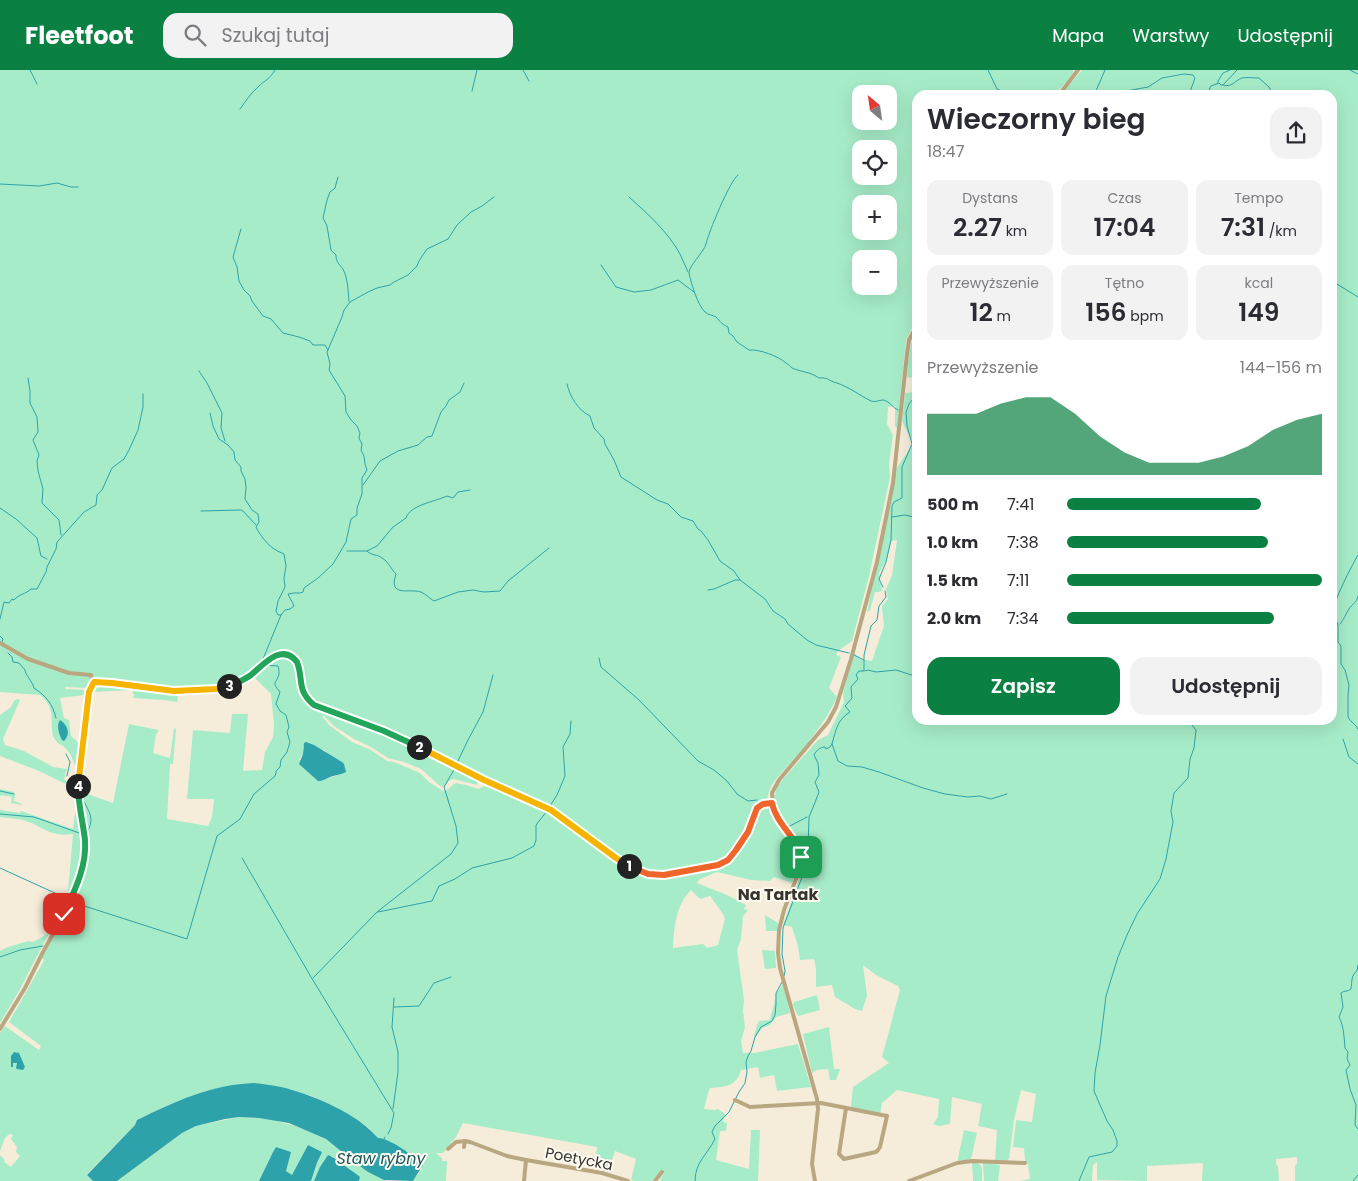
<!DOCTYPE html>
<html lang="pl">
<head>
<meta charset="utf-8">
<style>
	:root { --surface:#fff; --page:#f2f2f3; --text:#2b2b33; --muted:#7c7c81; --accent:#0b8043 }
	body { margin:0; font-family:Poppins,sans-serif; background:var(--page); color:var(--text); height:100vh; display:flex; flex-direction:column; font-size:19px; white-space:nowrap }
	* { box-sizing:border-box; margin:0 }
	p { font-size:16px; color:var(--muted) }
	.icon { flex:none; width:28px; height:28px; fill:none; stroke:currentColor; stroke-width:2; stroke-linecap:round; stroke-linejoin:round }
	.map { position:relative; flex:1; overflow:hidden }
	.sheet { position:absolute; left:912px; top:20px; width:425px; height:635px; display:flex; flex-direction:column; background:var(--surface); border-radius:15px; box-shadow:0 5px 20px #0002 }
	.sheet>* { flex:none }
	.needle { width:32px; rotate:331deg }
	.controls { position:absolute; left:852px; top:15px; display:grid; gap:10px }
	.controls a { display:grid; place-items:center; width:45px; height:45px; border-radius:10px; background:var(--surface); box-shadow:0 5px 20px #0002; font-size:25px }
	.pin { position:absolute; display:grid; place-items:center; width:42px; height:42px; color:#fff; margin:-21px; border-radius:10px; box-shadow:0 2px 8px #0006 }
	.km { position:absolute; width:25px; height:25px; margin:-12px; border-radius:50%; background:#222; color:#fff; font-size:14px; line-height:25px; text-align:center }
	.round { display:grid; place-items:center; flex:none; width:52px; height:52px; border-radius:15px; background:var(--page) }
	.summary { display:flex; align-items:center; justify-content:space-between; height:85px; padding:0 15px }
	h1 { font-size:28px; font-weight:600; line-height:38px }
	.figures { display:grid; grid-template-columns:repeat(3,1fr); gap:8px; height:85px; padding:5px 15px }
	.figures div { display:grid; align-content:center; border-radius:12px; background:var(--page); text-align:center }
	.figures b { font-size:25px; font-weight:600 }
	.figures small { font-size:14px; font-weight:400 }
	.figures p { font-size:14px }
	.chart { height:140px; padding:10px 15px }
	.chart p { display:flex; justify-content:space-between }
	.chart svg { width:100%; height:90px; margin-top:5px; fill:var(--accent); opacity:.7 }
	.primary-button { display:flex; gap:10px; margin-top:auto; padding:10px 15px }
	.primary-button a { flex:1; height:58px; border-radius:15px; background:var(--accent); color:#fff; font-size:20px; font-weight:600; line-height:58px; text-align:center }
	.primary-button a+a { background:var(--page); color:var(--text) }
	ul { padding:0 15px; list-style:none; font-size:16px }
	li { display:grid; grid-template-columns:80px 60px 1fr; align-items:center; height:38px }
	li i { height:12px; border-radius:6px; background:var(--accent) }
	header { display:flex; align-items:center; gap:30px; box-sizing:border-box; height:70px; padding:0 25px; background:var(--accent); color:#fff }
	header strong { font-size:24px }
	nav { display:flex; gap:28px; margin-inline-start:auto; font-size:18px }
	.search { width:350px; height:45px; background:var(--page); display:flex; align-items:center; gap:12px; box-sizing:border-box; padding:0 18px; border-radius:15px; color:var(--muted); font-size:19px }
	.map>svg:first-child { display:block }
	.green { fill:#a7ecc8; fill-rule:evenodd }
	.water { fill:#2ea2aa }
	.lines { fill:none; stroke-linecap:round; stroke-linejoin:round }
	.stream { stroke:#2ea2aa; stroke-width:1 }
	.minor { stroke:#b9a781; stroke-width:4 }
	.split-1-casing { stroke:#fff; stroke-width:10 }
	.split-2-casing { stroke:#fff; stroke-width:10 }
	.split-3-casing { stroke:#fff; stroke-width:10 }
	.split-4-casing { stroke:#fff; stroke-width:10 }
	.split-5-casing { stroke:#fff; stroke-width:10 }
	.split-1 { stroke:#f0652b; stroke-width:6 }
	.split-2 { stroke:#f5b400; stroke-width:6 }
	.split-3 { stroke:#22a559; stroke-width:6 }
	.split-4 { stroke:#f5b400; stroke-width:6 }
	.split-5 { stroke:#22a559; stroke-width:6 }
	.labels { text-anchor:middle; stroke-width:4; stroke-linejoin:round; paint-order:stroke }
	.street-label { font-size:15px; fill:#37342d; stroke:#fefbf3 }
	.neighbourhood-label { font-size:16px; font-weight:bold; fill:#37342d; stroke:#fefbf3 }
	.water-label { font-size:16px; font-style:italic; fill:#19575b; stroke:#fefbf3 }
</style>
</head>
<body>
<header>
<strong>Fleetfoot</strong>
<div class="search"><svg class="icon" aria-label="search" viewBox="0 0 24 24"><circle cx="10" cy="10" r="6"/><path d="M15 15l6 6"/></svg>Szukaj tutaj</div>
<nav><a>Mapa</a><a>Warstwy</a><a>Udostępnij</a></nav>
</header>
<div class="map">
<svg width="1358" height="1111" viewBox="0 0 1358 1111">
	<rect width="100%" height="100%" fill="#f5edda"/>
	<g class="green">
		<path d="M0,0H1074L1070,8L1054,25H918L917,248L906,270L897,358L895,356V336L888,337L887,354L893,365L889,394L890,407L869,506L852,571L838,581L836,585L841,587L829,618L837,627C827,649 811,669 796,687C788,696 773,710 769,721C767,727 769,737 770,743L774,745L797,779L799,785V792L792,813L774,807L770,811L751,810L717,802L700,809L697,813L727,825L746,835L744,839L748,840L743,846L741,869L737,880L744,930L743,941L745,957L741,971L743,983H754L798,974L811,1017L777,1021L774,1005L760,1008L758,997L741,1000C737,1016 725,1017 710,1018L709,1020L704,1039L715,1040L718,1039L725,1044L723,1052L727,1053L726,1061H720L716,1090L749,1099L751,1060H760L758,1111H661L660,1110L664,1103L661,1101L652,1111H635L631,1110L636,1089L615,1081L608,1102L594,1098L597,1077L463,1053L456,1067L443,1083H436L442,1088V1091H447L446,1111H413L422,1099C421,1096 420,1093 418,1091C413,1084 386,1069 378,1068L369,1058L355,1048L312,1026L254,1013L238,1014L206,1021L164,1037L137,1050L135,1055L88,1103L87,1105L93,1111H0V1085L5,1090L4,1092L11,1097L20,1086L16,1082L17,1077L11,1069L13,1065L9,1064L5,1068L0,1081V963L5,956L39,980L41,976L9,952L42,894L44,890L42,888L74,828L84,806L88,770L82,722L113,733L129,654L159,660L156,665L153,683L170,688L174,658L176,659L173,694H170L167,749L208,756L212,747L214,729H187L193,660L230,663L232,644H248L243,701L262,700L265,682L273,667L274,654L271,624L251,604L224,615L211,617H148L118,611L99,609L90,612L88,618L65,617V619L84,620V625L60,628L64,648L69,650L71,666L81,675L80,696H75C72,687 70,682 63,676C61,675 58,674 56,671C46,658 60,641 40,625L0,622ZM861,24H889V51H861ZM861,79H889V106H861ZM861,134H889V161H861ZM861,189H889V216H861ZM321,635L396,662L462,695L484,708L512,719L553,739L581,763L622,792L648,806L638,804L619,793L607,783L584,769L552,742L529,735L505,722L484,716L478,719L466,715L455,713L447,720L443,721L429,712L420,703L394,692L387,691L371,680L352,672L329,655L322,646H324L334,656L354,669L371,677L388,688L404,692L421,699L440,716L444,717L449,711L453,709L477,715L479,710L389,666L322,641ZM303,676L324,680L330,686L342,692L339,705L328,708L299,690L303,684ZM691,820L700,829L710,826L723,844L725,849L718,875L707,878L703,874L673,878C674,857 676,835 691,820Z"/>
		<path d="M1082,0H1358V1111H1295V1095L1297,1094V1087L1276,1089V1094L1278,1096L1279,1111H1202L1203,1093L1147,1096V1111L1097,1110V1092L1093,1095L1092,1111H1020L1030,1109L1028,1094L1025,1091L1024,1078L1013,1077L1016,1050L1032,1052L1036,1024L1021,1020L1014,1050L1009,1089L1006,1091L995,1090L997,1060L978,1056L982,1034L952,1027L950,1054L939,1056L933,1054L938,1047L939,1029L897,1020L882,1033L880,1044L851,1037L853,1017L889,993L882,987L900,920L898,916L876,905L863,895L867,926L862,941L855,939L835,927L832,915L816,917V899L814,889L800,890L798,876L792,857L783,855L801,804L804,788L800,776L789,756L785,752L778,740L774,728L777,717L784,708L818,670L828,665L844,632L843,623L854,583L860,589L872,591L884,556L882,536L888,529L886,519L892,505L897,470L891,471L887,489L879,503L882,521L878,522H875L870,540L867,542L896,399L913,374L902,351L905,323L916,322L914,308L907,307C908,289 910,273 917,256L918,650H1332V25H1061Z"/>
		<path d="M105,615L174,622L178,626L177,632L164,630L133,628L134,625L132,620L91,622L92,619Z"/>
		<path d="M17,629L20,630L3,669L5,675L24,681L53,697L67,699L64,709L69,713L68,715L39,701L0,686V645L11,637L14,631Z"/>
		<path d="M0,719L14,722L15,725L14,731L22,734V735L11,733L12,727L1,725L0,727Z"/>
		<path d="M76,736H78C81,762 88,799 72,822L68,821L73,764C55,767 47,761 32,753C22,749 10,748 0,747V740L20,743L21,741L73,759Z"/>
		<path d="M765,845L778,853L777,861H766Z"/>
		<path d="M49,863L19,921L0,953V881L8,877L28,871L33,872Z"/>
		<path d="M762,880L775,881L776,898L765,899Z"/>
		<path d="M783,914L790,943L776,947L770,955L762,958L756,967L754,966L757,955L759,951L770,950C771,942 776,932 775,925Z"/>
		<path d="M817,925L820,940L798,946L793,935L794,932Z"/>
		<path d="M829,957L834,999H840L836,1010H830L828,999L817,1000L812,1003L803,964Z"/>
		<path d="M239,1047L259,1048L274,1050L299,1057L326,1069L353,1091L368,1102L387,1111H359L360,1107L348,1099L345,1095L332,1086L317,1105L314,1111H311L320,1086L292,1105L286,1101L276,1077L273,1082L259,1111H117L182,1063L196,1056Z"/>
		<path d="M964,1060L977,1063L971,1089L961,1091L958,1090V1088Z"/>
		<path d="M972,1092C985,1093 982,1101 982,1111H973Z"/>
		<path d="M982,1092L1000,1095L998,1111H984L983,1095Z"/>
	</g>
	<g class="water">
		<path d="M60,650C68,655 71,664 64,671L62,670C59,664 56,656 60,650Z"/>
		<path d="M306,672L314,675L342,692L344,694L346,702C340,705 336,705 330,707C325,709 323,711 318,711L299,694L303,684L304,673Z"/>
		<path d="M14,982L19,983L25,997L23,1000L17,999L16,998L17,993H13V997H11V986Z"/>
		<path d="M254,1013C263,1014 272,1015 281,1017C313,1025 357,1043 378,1068C392,1069 413,1086 423,1095L413,1111L384,1110L368,1102L353,1091L326,1069L289,1053L259,1048L239,1047L225,1049L196,1056L182,1063L117,1111H93L87,1105L135,1055L137,1050C174,1032 212,1014 254,1013Z"/>
		<path d="M308,1075L322,1082L317,1093L311,1111H259L273,1082L276,1077L291,1082L286,1101L292,1105Z"/>
		<path d="M328,1085C336,1088 342,1094 349,1099C353,1102 357,1104 360,1107L359,1111H314L320,1097Z"/>
	</g>
	<g class="lines">
		<g class="stream">
			<path d="M30,0L37,14"/>
			<path d="M523,0L529,11"/>
			<path d="M988,0L997,19L1010,25"/>
			<path d="M1350,0L1358,4"/>
			<path d="M1218,13V11L1223,3L1230,0"/>
			<path d="M1223,15C1232,18 1234,11 1242,8C1247,7 1254,8 1259,8L1269,17L1273,25"/>
			<path d="M472,21L477,0"/>
			<path d="M1096,25V21L1105,0"/>
			<path d="M1119,25L1121,22L1148,17L1162,8L1184,4L1193,5L1195,8L1191,19V22L1201,23L1208,22L1211,16L1219,13L1221,15H1223L1237,0"/>
			<path d="M240,39C246,31 250,24 258,17C265,10 269,10 275,0"/>
			<path d="M738,105C730,110 708,164 706,174C704,182 688,197 689,203C691,213 698,236 705,242C708,245 713,245 716,247C721,252 720,253 728,257L729,263L733,266L737,272L749,280C759,279 778,286 786,293C789,295 790,296 792,298C801,302 811,302 819,308C829,307 828,311 837,313C849,317 859,325 871,331C877,333 882,328 886,331C891,333 893,338 898,340"/>
			<path d="M338,107L335,118L330,122L327,130L323,148L327,156L331,180L336,185C336,192 339,194 343,199C348,209 348,221 349,231"/>
			<path d="M0,114L39,116L57,113L71,117H78"/>
			<path d="M629,127C648,144 668,162 680,184C683,190 685,196 688,202"/>
			<path d="M241,159L233,187L237,197L239,211L244,220L250,226L252,231L263,246L271,249L283,263L299,267L310,271L313,275H325L328,280"/>
			<path d="M601,195L616,217L634,222L651,220L678,210L694,222"/>
			<path d="M1332,211L1358,227"/>
			<path d="M199,301L207,313L222,343L221,358L225,371"/>
			<path d="M28,308L30,321V333L37,347L38,362L33,370L39,385L37,391L38,401L43,419L42,433L59,450L61,465"/>
			<path d="M567,314C570,327 578,340 590,346L594,358L604,369L605,374L614,390L621,407L657,430L668,434L681,447L693,451L698,459L701,461L708,470L720,491L734,501L740,510L765,529L773,541L785,549L788,554L807,570L816,575L849,583"/>
			<path d="M210,343L213,356L219,369L228,375L234,382L235,390L241,397V401L245,409L246,417L245,429L252,440L258,444L259,452L256,457C259,464 269,477 276,480C278,482 281,482 284,484L286,496L284,508L285,517L278,531L276,541L278,545H281"/>
			<path d="M363,415L380,391L398,381L418,375L427,367L432,366L441,342L446,336L449,330L460,322L464,313"/>
			<path d="M0,438L16,449L37,468L41,486L47,489"/>
			<path d="M201,441L241,440L243,441L256,455"/>
			<path d="M892,447L905,445L918,448"/>
			<path d="M347,481H367C372,486 377,484 382,488C388,491 391,499 396,504C388,528 409,518 421,522C426,524 430,529 434,531L458,522L473,520L484,522L500,521L508,511L549,478"/>
			<path d="M367,481L377,476L393,457L406,448C410,435 434,432 447,426L453,428L458,422L470,420"/>
			<path d="M1358,485C1353,493 1332,534 1333,542C1333,547 1338,551 1338,556C1338,561 1338,567 1338,572L1341,576V594L1345,600L1349,615L1348,625V647C1350,652 1356,654 1358,659"/>
			<path d="M883,517L879,509L886,492L891,470L892,436L894,432L902,428V397L912,374L907,356L906,342L909,334L916,325C915,306 911,288 916,269H918"/>
			<path d="M708,520L714,519L735,510H740"/>
			<path d="M0,549L4,532L9,533L12,529L14,530C19,524 26,524 31,519H37L46,502L47,497L56,479L57,472L84,442L96,435L97,425L102,420L112,398L124,389L129,380L138,360L143,337V324"/>
			<path d="M1340,554C1344,549 1346,544 1349,539C1352,534 1357,533 1358,526"/>
			<path d="M0,566L3,569L2,572"/>
			<path d="M8,583L12,587L13,592L19,593L25,600C25,604 32,611 34,618C47,627 52,633 56,648"/>
			<path d="M854,585L864,590"/>
			<path d="M599,588L601,597L639,630L698,691L714,700L727,711L737,724L748,731L757,730"/>
			<path d="M263,589L281,545L285,540L290,539L294,536C292,531 289,527 288,524L294,523H300L303,522L304,518L318,508L333,494L339,484L346,472L351,449L357,445V438L362,424V408L367,400L365,394L364,386L361,380L362,374L359,368L360,363L357,356L351,350L346,342L345,326L329,300L330,294L327,282L342,247L344,240L350,232L368,222L377,218L390,215L394,212L408,205L417,196L419,191L427,179L448,169L457,155L471,142L482,136L494,127"/>
			<path d="M865,601L868,600L876,602L896,600L918,607"/>
			<path d="M1065,650C1073,653 1079,656 1088,651"/>
			<path d="M1343,669L1349,687L1358,694"/>
			<path d="M832,674L838,691L847,696L862,697L879,702L923,718L945,724L968,727L980,726L991,729L1007,724"/>
			<path d="M66,684L70,692L67,706"/>
			<path d="M83,691C83,700 79,716 81,723C85,740 98,745 86,764"/>
			<path d="M457,693L468,670L483,642L493,605"/>
			<path d="M0,721L14,724"/>
			<path d="M760,731L767,732"/>
			<path d="M550,736L557,725L565,706L563,677L570,664L571,651"/>
			<path d="M768,736L769,740H771"/>
			<path d="M777,741L788,757L807,747"/>
			<path d="M0,744L34,747L82,764"/>
			<path d="M242,788L311,907L394,1043L391,1058L388,1064"/>
			<path d="M0,798L68,829"/>
			<path d="M72,832L187,869L217,766L240,749L254,724L275,706L276,703V701L280,697L281,690L287,682L290,672L287,662L289,657L286,645L280,641L276,634L280,622C271,611 276,615 279,604C279,604 279,597 278,596L265,595"/>
			<path d="M378,842L432,831L439,816L455,809L472,798L512,788L534,776L536,770V755L547,741"/>
			<path d="M0,887L20,880L43,876"/>
			<path d="M1358,895L1357,901C1351,905 1352,912 1351,919C1348,922 1344,920 1341,923L1343,937L1339,947C1344,957 1344,967 1345,978L1348,982L1347,989L1350,995L1346,1000L1350,1019L1356,1035L1355,1055L1358,1059"/>
			<path d="M784,906L785,901L782,884L783,858L802,807L808,778L809,747L814,735L819,722L815,712L819,705L818,693L814,685C816,681 820,677 825,677L826,679L830,677L832,674C836,660 837,650 850,642L845,636L852,628L851,617L858,609L856,605L859,601H864V585L871,556L877,550L879,536L886,527L885,521"/>
			<path d="M313,908L377,842L451,784L458,773L456,756L444,717L455,698"/>
			<path d="M394,937L419,936L434,913L451,907"/>
			<path d="M393,1039L398,1002V982L392,957L394,928"/>
			<path d="M384,1069L385,1067"/>
			<path d="M695,1111C695,1092 707,1085 715,1069L712,1062L715,1056L729,1042L739,1022L745,1013L747,1002L746,992L748,986L751,981L755,967L761,957L772,951L775,945L776,934V923L782,912"/>
			<path d="M1079,1111L1089,1087L1112,1082L1117,1076V1071L1113,1060L1107,1051L1094,1021L1095,1003L1100,975L1106,926L1118,887L1127,865L1137,844L1160,809L1166,789L1173,752L1171,741L1174,723L1188,708L1190,689L1194,678L1196,660L1188,650"/>
			<path d="M1353,1111L1358,1105"/>
		</g>
		<g class="minor">
			<path d="M1059,25L1078,0"/>
			<path d="M0,573L28,589L69,603L91,605L93,615"/>
			<path d="M0,959L25,918L43,882L64,844L80,808L83,793L85,771L79,736L78,712L89,622L94,612C138,613 179,628 224,618C232,616 241,612 248,607C260,599 273,578 290,585C302,591 298,606 301,616C303,624 308,630 314,635L396,666L484,710L544,736L557,744L616,788L629,797L648,805L673,804L714,796L723,792L732,785L748,762L757,738L763,734L772,733"/>
			<path d="M735,1030L750,1037L821,1033L887,1046L880,1077L878,1080L876,1082L844,1089L839,1084L846,1038"/>
			<path d="M464,1077L465,1071L470,1072L507,1086L526,1090L524,1111"/>
			<path d="M448,1079L456,1072L465,1071"/>
			<path d="M526,1090L602,1103L628,1111"/>
			<path d="M655,1111L662,1102"/>
			<path d="M815,1111L812,1094L818,1039L817,1029L780,898L778,883L779,860L784,840L798,804L801,787L797,775L775,742L773,735L772,723L779,710L828,652L836,637L851,589L877,492L893,413L907,284L909,270L918,253"/>
			<path d="M909,1111L957,1093L972,1091L1025,1093"/>
		</g>
	</g>
	<g class="lines">
		<g class="split-1-casing">
			<path id="split-1" d="M629,796L648,804L664,805L718,795L728,790L736,780L748,762L757,738L763,734L772,733C776,754 797,767 801,787"/>
		</g>
		<g class="split-2-casing">
			<path id="split-2" d="M419,677L484,710L551,740L616,788L629,796"/>
		</g>
		<g class="split-3-casing">
			<path id="split-3" d="M229,616C237,613 244,610 251,605C263,595 282,572 297,592C304,610 296,620 314,635L384,661L419,677"/>
		</g>
		<g class="split-4-casing">
			<path id="split-4" d="M78,716L89,622L94,612L112,613L174,621L216,619L229,616"/>
		</g>
		<g class="split-5-casing">
			<path id="split-5" d="M64,844C75,820 87,796 85,770C83,752 78,734 78,716"/>
		</g>
		<use href="#split-1" class="split-1"/>
		<use href="#split-2" class="split-2"/>
		<use href="#split-3" class="split-3"/>
		<use href="#split-4" class="split-4"/>
		<use href="#split-5" class="split-5"/>
	</g>
	<g class="labels">
		<g class="street-label">
			<text transform="translate(579 1089) rotate(11)" y="5">Poetycka</text>
		</g>
		<g class="neighbourhood-label">
			<text x="778" y="830">Na Tartak</text>
		</g>
		<g class="water-label">
			<text x="381" y="1094">Staw rybny</text>
		</g>
	</g>
</svg>
<div class="controls">
<a><svg class="needle" viewBox="-14 -14 28 28"><path d="M0-13l5 13h-10z" fill="#e53935"/><path d="M0 13l5-13h-10z" fill="#7c7c81"/></svg></a>
<a><svg class="icon" aria-label="locate" viewBox="0 0 24 24"><circle cx="12" cy="12" r="6"/><path d="M12 2v4M12 18v4M2 12h4M18 12h4"/></svg></a>
<a>+</a>
<a>−</a>
</div>
<div class="pin" style="left:801px;top:787px;background:#1e9e55"><svg class="icon" aria-label="arrive" viewBox="0 0 24 24"><path d="M6 21V4h12l-3 4 3 4H6"/></svg></div>
<div class="pin" style="left:64px;top:844px;background:#d93025"><svg class="icon" aria-label="check" viewBox="0 0 24 24"><path d="M5 12l5 5 9-10"/></svg></div>
<b class="km" style="left:629px;top:796px">1</b>
<b class="km" style="left:419px;top:677px">2</b>
<b class="km" style="left:229px;top:616px">3</b>
<b class="km" style="left:78px;top:716px">4</b>
<section class="sheet">
<div class="summary"><div><h1>Wieczorny bieg</h1><p>18:47</p></div><a class="round"><svg class="icon" aria-label="share" viewBox="0 0 24 24"><path d="M12 15V3M7 8l5-5 5 5M5 13v7h14v-7"/></svg></a></div>
<div class="figures">
<div><p>Dystans</p><b>2.27<small> km</small></b></div>
<div><p>Czas</p><b>17:04</b></div>
<div><p>Tempo</p><b>7:31<small> /km</small></b></div>
</div>
<div class="figures">
<div><p>Przewyższenie</p><b>12<small> m</small></b></div>
<div><p>Tętno</p><b>156<small> bpm</small></b></div>
<div><p>kcal</p><b>149</b></div>
</div>
<div class="chart"><p><span>Przewyższenie</span>144–156 m</p>
<svg viewBox="0 0 160 44" preserveAspectRatio="none"><path d="M0 44V14L10 14L20 14L30 9L40 6L50 6L60 14L70 25L80 33L90 38L100 38L110 38L120 35L130 30L140 22L150 17L160 14V44z"/></svg>
</div>
<ul>
<li><b>500 m</b>7:41<i style="width:76%"></i></li>
<li><b>1.0 km</b>7:38<i style="width:79%"></i></li>
<li><b>1.5 km</b>7:11<i style="width:100%"></i></li>
<li><b>2.0 km</b>7:34<i style="width:81%"></i></li>
</ul>
<div class="primary-button"><a>Zapisz</a><a>Udostępnij</a></div>
</section>
</div>
</body>
</html>
